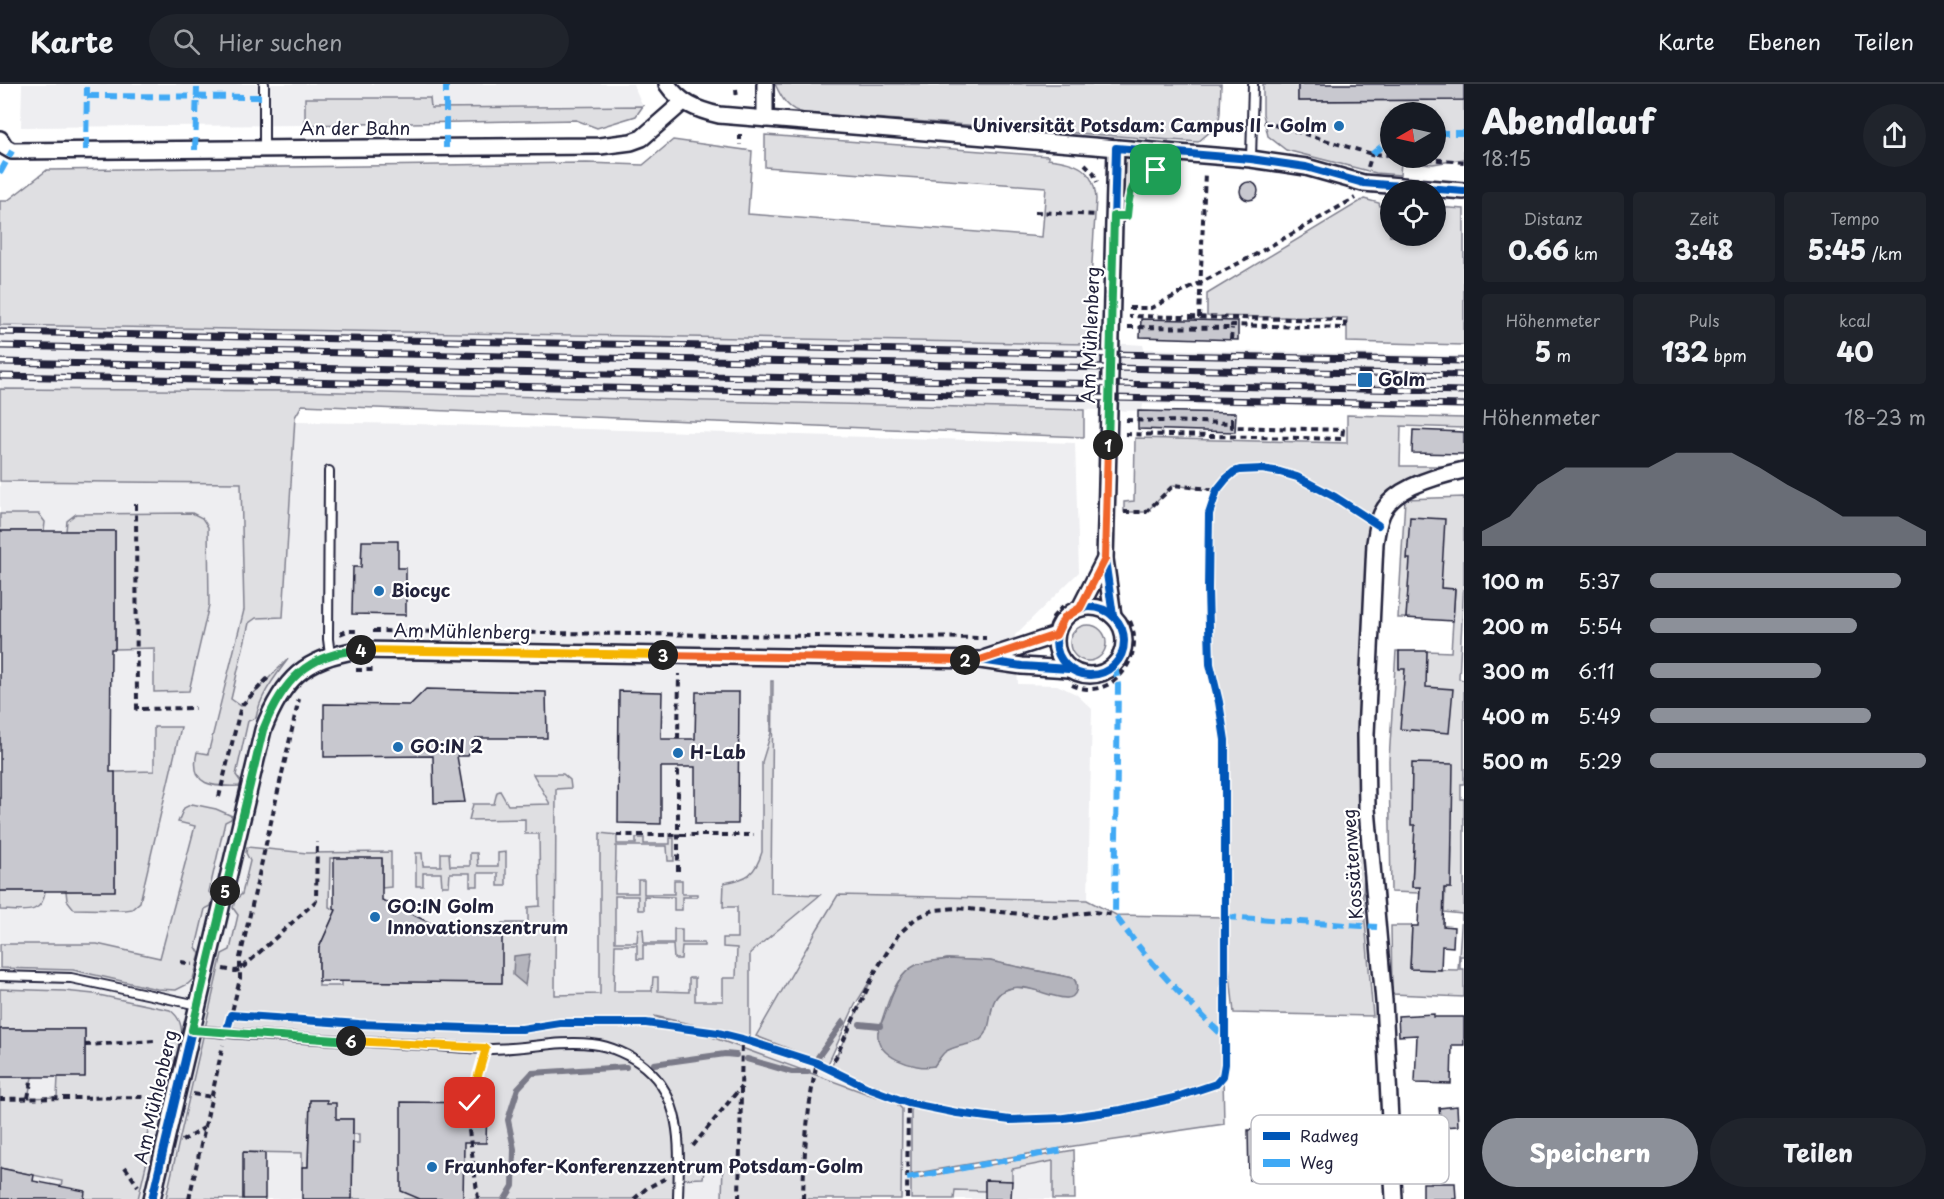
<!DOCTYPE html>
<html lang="de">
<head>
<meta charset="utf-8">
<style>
	:root { --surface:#171b24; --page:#20242c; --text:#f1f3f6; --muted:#9ea1a6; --line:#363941; --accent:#8c9099 }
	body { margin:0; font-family:"Playpen Sans",sans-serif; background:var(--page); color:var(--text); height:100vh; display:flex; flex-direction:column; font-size:22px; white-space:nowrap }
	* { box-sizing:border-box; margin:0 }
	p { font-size:20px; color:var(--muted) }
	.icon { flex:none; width:33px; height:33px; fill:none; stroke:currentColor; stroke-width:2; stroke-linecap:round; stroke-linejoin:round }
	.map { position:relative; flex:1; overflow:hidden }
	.details { display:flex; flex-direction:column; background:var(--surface); width:480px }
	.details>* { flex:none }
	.needle { width:39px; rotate:261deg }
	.tools { position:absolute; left:1380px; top:18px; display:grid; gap:12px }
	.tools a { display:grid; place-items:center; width:66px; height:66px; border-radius:50%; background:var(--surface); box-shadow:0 3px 9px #0003; font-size:30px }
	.pin { position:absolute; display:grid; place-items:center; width:51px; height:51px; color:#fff; margin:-26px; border-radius:12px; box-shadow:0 3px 9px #0006 }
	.km { position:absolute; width:30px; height:30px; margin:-15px; border-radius:50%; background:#222; color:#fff; font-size:16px; line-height:30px; text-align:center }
	.round { display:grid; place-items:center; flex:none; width:63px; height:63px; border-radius:32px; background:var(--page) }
	.summary { display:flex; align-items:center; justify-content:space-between; height:102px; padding:0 18px }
	h1 { font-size:33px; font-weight:800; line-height:45px }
	.stats { display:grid; grid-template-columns:repeat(3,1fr); gap:9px; height:102px; padding:6px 18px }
	.stats div { display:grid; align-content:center; border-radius:6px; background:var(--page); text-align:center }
	.stats b { font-size:26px; font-weight:800 }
	.stats small { font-size:16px; font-weight:400 }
	.stats p { font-size:16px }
	.chart { height:168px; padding:12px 18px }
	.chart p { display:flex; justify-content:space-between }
	.chart svg { width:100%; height:108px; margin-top:6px; fill:var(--accent); opacity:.7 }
	.action { display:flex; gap:12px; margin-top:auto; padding:12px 18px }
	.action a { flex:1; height:69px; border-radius:36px; background:var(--accent); color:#fff; font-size:24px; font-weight:800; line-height:69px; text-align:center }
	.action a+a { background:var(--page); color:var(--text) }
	ul { padding:0 18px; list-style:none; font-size:20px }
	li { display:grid; grid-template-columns:96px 72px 1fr; align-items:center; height:45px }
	li i { height:15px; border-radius:8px; background:var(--accent) }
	header { display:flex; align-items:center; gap:36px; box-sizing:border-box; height:84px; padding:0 30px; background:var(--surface); border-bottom:2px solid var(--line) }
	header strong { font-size:28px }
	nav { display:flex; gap:33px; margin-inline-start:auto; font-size:21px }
	.search { width:420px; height:54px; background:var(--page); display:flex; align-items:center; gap:15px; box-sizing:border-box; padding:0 21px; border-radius:33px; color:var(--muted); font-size:22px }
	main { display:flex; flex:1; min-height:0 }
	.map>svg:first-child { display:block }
	.built { fill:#eeeef1 }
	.green { fill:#dfdfe2; stroke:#80808e; stroke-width:1.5; fill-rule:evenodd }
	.water { fill:#b4b4bc; stroke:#7a7a88; stroke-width:1.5 }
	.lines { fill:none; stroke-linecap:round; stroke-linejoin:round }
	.stream { stroke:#7a7a88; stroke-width:6 }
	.building { fill:#c8c8cf; stroke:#22223b; stroke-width:1.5 }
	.service-casing { stroke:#22223b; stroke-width:12 }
	.minor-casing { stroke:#22223b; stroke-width:20 }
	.path { stroke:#22223b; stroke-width:4; stroke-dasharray:6 4.5; stroke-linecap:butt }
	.service { stroke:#fff; stroke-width:8 }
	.minor { stroke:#fff; stroke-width:15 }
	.rail-casing { stroke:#22223b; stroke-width:7 }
	.rail { stroke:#fff; stroke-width:4.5; stroke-dasharray:14; stroke-linecap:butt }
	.quiet { stroke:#3fa9f5; stroke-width:6; stroke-dasharray:12 6; stroke-linecap:butt }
	.cycleway-casing { stroke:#fff; stroke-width:11 }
	.cycleway { stroke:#0057b8; stroke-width:8 }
	.split-1-casing { stroke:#fff; stroke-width:12 }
	.split-2-casing { stroke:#fff; stroke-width:12 }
	.split-3-casing { stroke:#fff; stroke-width:12 }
	.split-4-casing { stroke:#fff; stroke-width:12 }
	.split-5-casing { stroke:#fff; stroke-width:12 }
	.split-6-casing { stroke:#fff; stroke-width:12 }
	.split-7-casing { stroke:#fff; stroke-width:12 }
	.split-1 { stroke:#22a559; stroke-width:8 }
	.split-2 { stroke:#f0652b; stroke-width:8 }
	.split-3 { stroke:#f0652b; stroke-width:8 }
	.split-4 { stroke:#f5b400; stroke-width:8 }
	.split-5 { stroke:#22a559; stroke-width:8 }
	.split-6 { stroke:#22a559; stroke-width:8 }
	.split-7 { stroke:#f5b400; stroke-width:8 }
	.poi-dot { fill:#1f6fb2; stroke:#fff; stroke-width:2 }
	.labels { text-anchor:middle; stroke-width:4.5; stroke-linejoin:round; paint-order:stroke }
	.poi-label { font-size:18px; font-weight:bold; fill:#22223b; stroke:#fff; text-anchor:start }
	.street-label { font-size:18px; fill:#22223b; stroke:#fff }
	.key { fill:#fff; stroke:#bdbdc4; stroke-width:1.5 }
	.key-label { font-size:16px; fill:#22223b }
</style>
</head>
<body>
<header>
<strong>Karte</strong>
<div class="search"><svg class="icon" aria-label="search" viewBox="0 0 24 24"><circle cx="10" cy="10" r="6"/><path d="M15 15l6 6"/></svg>Hier suchen</div>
<nav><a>Karte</a><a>Ebenen</a><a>Teilen</a></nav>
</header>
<main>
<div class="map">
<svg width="1464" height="1115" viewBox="0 0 1464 1115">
	<rect width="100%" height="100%" fill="#fff"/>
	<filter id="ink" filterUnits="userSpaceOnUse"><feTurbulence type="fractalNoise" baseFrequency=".0167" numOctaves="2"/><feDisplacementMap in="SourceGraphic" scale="12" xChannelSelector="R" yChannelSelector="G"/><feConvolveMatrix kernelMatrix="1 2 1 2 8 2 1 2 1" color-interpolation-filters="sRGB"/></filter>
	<g filter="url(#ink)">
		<g class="built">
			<path d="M22,0H633L643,22L430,24L429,14H306L305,41L21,43Z"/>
			<path d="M0,241L1128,260L1143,261L1144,265L1464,272V325L1143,320L1142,327L298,307L0,305Z"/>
			<path d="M295,338L414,340L1075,359L1079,488L1015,551L1018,600L1057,601L1076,610L1092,625L1088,816L838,811L757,952L911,1014V1095L1074,1066L1075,1115H0V342Z"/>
		</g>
		<g class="green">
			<path d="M775,0H1221L1220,29L1218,41L1198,58L804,29C788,26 782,15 775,0Z"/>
			<path d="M1263,0H1298V17L1464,16V75L1433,80L1401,77L1400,91L1376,89L1286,66L1268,52L1263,30ZM1390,28H1436V74H1390Z"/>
			<path d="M305,14H430L431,24L643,22L636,32L597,44L576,36L305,41Z"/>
			<path d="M765,51L1048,72V75C1076,78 1094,84 1096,115L1087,260L0,241V117H7L47,86L587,79L643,81L673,56L752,67L748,130L1042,153L1046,103L765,83Z"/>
			<path d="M1364,115L1379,119L1380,122H1390V152H1436V123L1464,125V261L1347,258V234L1207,232V210Z"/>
			<path d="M0,305L298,307L1084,326V353L302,321L295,333L283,533L256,534L249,539L231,615L241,622L288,575C275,593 260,611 256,634L248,637L236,691L241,698L240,702C213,703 189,703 197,668L208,670L244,526L241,399L0,397Z"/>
			<path d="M1347,331L1464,334V344L1401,342L1400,382H1445L1464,379L1399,411L1378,441L1363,813L1373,932L1234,929L1225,841V980L1223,992L1224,1040L1074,1062L911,1090V1024L947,1027L908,1019L868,1004L830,986L873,892L855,921L828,980L756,952L818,844L838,811L1087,816L1116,831L1225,833V656L1219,618L1210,580L1208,505L1209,430L1217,407L1174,401L1146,428H1124V418L1134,417L1135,354L1347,359ZM948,875L990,877L1073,894L1076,898L1067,914L1032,905L1014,903L1001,908L994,916L986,949L979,957L959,961L944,968L934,982L878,948C886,926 892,894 915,882C924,877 938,877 948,875Z"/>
			<path d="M1464,413V498L1459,595L1464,596V700H1461V715H1464V872H1460V885H1464V913L1392,910L1391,842H1412L1410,885L1458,886L1462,830L1444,828L1445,804H1451L1452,763L1414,761L1412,803H1420L1419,809L1391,808L1389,676L1396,567H1399V584L1426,585L1427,567L1451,568L1455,505L1409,502L1406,534H1398L1405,415Z"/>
			<path d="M192,429L202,434L208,443L209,521L189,607L154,608V564L115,565V447H66L67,437L76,430Z"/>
			<path d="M0,430H39L45,438L44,447H0Z"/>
			<circle cx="1088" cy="559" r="18"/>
			<path d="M771,597H773L771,809L820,811L750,869V953L654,932L868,1010L895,1018L902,1025L901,1115H722L723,1079H705L703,1094L679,1095L678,1115H352L353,1059H359V1050H353V1035H336L326,1016H310L308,1083H302V1069L244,1068L243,1115L166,1114L222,870L230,866L238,831L233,824L235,816L242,810L250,777L246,769L247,763L307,769L391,768V803L382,804V775L330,774L329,823L336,826L319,864V902H341V897L501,899L502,839H528V823L540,822L539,750H525V735L469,736L473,720H494L497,708L500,707L508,721L550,720L533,690H563L570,696L571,704L556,705L555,911L600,910V749L617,751V760H636V754H644V760H670V754H674V777H668L667,762H616L615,809H638V796H644V810H674V796H682V810H697V813H682V826H674V813L644,812V826H638V812H615V858H637L638,845H643L644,859H674V845H682V859H704V862H682L681,875H674L673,861H643V875H637V861H615L614,907H652L653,893H658V907L689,908V894H695V917H723V894H736L737,864L723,863V854H737V823H723L724,799C747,795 755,791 762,768V678L771,649Z"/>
			<path d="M154,643H181L140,818L132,825L125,826L74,825L67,816L66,807L115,806V688L154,687Z"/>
			<path d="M192,720L216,725L232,732L231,735L225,738L209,808L213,813L211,822L205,825L196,863L200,870L193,895L188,900L176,906L157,905L73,886L0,884V860H97L160,874L195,742L178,738L184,724Z"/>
			<path d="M506,768V802H498V789H478V802H470V789H450L449,802H442L441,789H423V802H416V769H422L423,782H441V769H449L450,782H470V769H477L478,782H498V769Z"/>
			<path d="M0,807H45C43,833 21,826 0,826Z"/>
			<path d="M0,905L64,907L94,910L170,926C179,933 181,939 182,950L161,1031L151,1036L143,1068L147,1077L138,1115H59L62,1097L0,1084V993H32L28,1014L57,1013L58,993L85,992V945H0Z"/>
			<path d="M1074,1066L1075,1115H1053V1077L1012,1085V1097H985V1107L955,1106L954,1115H911V1095Z"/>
		</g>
		<g class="water">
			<path d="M530,870L525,901L513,891L514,872Z"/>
			<path d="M948,875L990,877L1073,894C1079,901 1078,914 1066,914C1045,913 1024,896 1003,907C988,916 993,936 986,949C979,963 957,959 945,968C941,971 937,978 934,982C915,986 875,973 878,948C879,943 883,936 885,931C892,913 897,890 916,881C925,877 938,877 948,875Z"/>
		</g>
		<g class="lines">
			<g class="stream">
				<path d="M860,940L880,942"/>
				<path d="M818,973L843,938"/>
				<path d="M747,975L792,988H808"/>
				<path d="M654,980L725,970L736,971"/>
				<path d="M505,1115L513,1102L514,1065L508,1036L518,1004L532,989L626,983"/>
			</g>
		</g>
		<g class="building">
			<path d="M1298,0H1464V16L1298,17Z"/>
			<circle cx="1249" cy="107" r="9"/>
			<path d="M1141,235L1238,237V256L1140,253Z"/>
			<path d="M1138,327L1236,329L1235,348L1138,345Z"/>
			<path d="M1413,346L1464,348V370L1412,369Z"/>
			<path d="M1410,433L1445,435L1441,504L1455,505L1453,537L1406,534L1410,475H1407Z"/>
			<path d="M0,447H115V565H111L110,688H115V807H0Z"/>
			<path d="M362,457H398V484H406V531L352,530L353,483H361Z"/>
			<path d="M1399,567H1427L1426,603L1453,605L1449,649L1400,645L1405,585H1399Z"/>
			<path d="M426,605L546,608L547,654H476L468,672H457L465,718L434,719L433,672L324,673V620L410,621Z"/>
			<path d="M619,607L662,608L661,655H695L696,608H739L738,740H695V683H661V740L618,739Z"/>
			<path d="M1412,679L1453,680L1451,804H1444L1443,842L1454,843L1453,863L1442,862L1441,886L1410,885L1412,842H1418L1420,803H1412L1415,741H1411Z"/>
			<path d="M334,774H382V816L447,847H502V899L319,897V864L336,826L334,825Z"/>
			<path d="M1434,930V933H1464V961H1452L1451,1000L1415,999L1417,951L1399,952L1398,932Z"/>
			<rect x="0" y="945" width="85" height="48"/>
			<path d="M310,1016H327V1019H336V1035H353L352,1115H302V1083H308Z"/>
			<path d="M401,1018L487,1019L486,1059H464L463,1115H420L401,1107Z"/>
			<path d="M1457,1022L1458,1042L1441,1043L1439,1024Z"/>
			<path d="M1365,1044L1366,1094L1249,1096L1248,1046Z"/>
			<path d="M243,1068L265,1069V1115H243Z"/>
			<path d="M0,1084L34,1091L33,1097L85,1107L84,1115H0Z"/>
			<path d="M985,1096L1012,1097L1011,1115H985Z"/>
			<path d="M1423,1099H1455L1456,1115H1423Z"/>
		</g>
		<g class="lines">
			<g class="service-casing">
				<g id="service">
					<path d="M264,65V0"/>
					<path d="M1251,75L1253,0"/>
					<path d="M329,387L328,555L330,571"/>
					<path d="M0,892L71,894L198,921"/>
					<path d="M192,946C261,952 331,956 401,960C431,961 461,964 492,965C525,965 559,956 592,960C610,962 631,971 645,983C685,1017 679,1068 678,1115"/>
				</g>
			</g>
			<g class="minor-casing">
				<g id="minor">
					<path d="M667,0C680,19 697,26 719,31L1251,75L1306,83L1363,99L1464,107"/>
					<path d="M765,35V0"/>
					<path d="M0,55L5,63L12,67L600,62L631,58L642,54L683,18"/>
					<circle cx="1090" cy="557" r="34"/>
					<path d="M1080,524L1105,475"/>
					<path d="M1113,532L1105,475L1116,64"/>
					<path d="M986,574L1056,551"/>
					<path d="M152,1115L263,646C283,595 304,574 359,566L980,576L1022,582L1069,585"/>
					<path d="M1394,1115L1384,917L1367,725L1366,650L1375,459C1377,448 1378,434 1385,424C1399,402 1441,391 1464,386"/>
				</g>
			</g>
			<g class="path">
				<path d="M736,5L737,15"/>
				<path d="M1264,38L1372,70L1390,71"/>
				<path d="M740,50V61"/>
				<path d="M1416,74L1464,78"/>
				<path d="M1085,80L1093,88L1097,98"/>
				<path d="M1368,83L1372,70"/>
				<path d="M1133,103L1139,95L1158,86"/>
				<path d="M1035,128L1097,131"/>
				<path d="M1129,224H1151L1251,173L1355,114"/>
				<path d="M1199,234L1205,88"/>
				<path d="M1128,243L1232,244V241L1345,244V236L1129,232"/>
				<path d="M1231,256L1232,244"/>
				<path d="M1126,336L1232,339V329"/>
				<path d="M1125,350L1342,355L1343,346L1232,343V339"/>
				<path d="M136,420L137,625L195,624"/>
				<path d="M1124,428H1146L1174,401L1217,406"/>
				<path d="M1052,534L1063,522"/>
				<path d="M373,547L986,554"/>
				<path d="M340,550L347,547H359"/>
				<path d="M356,586H376"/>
				<path d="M1072,601C1112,619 1146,573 1130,537"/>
				<path d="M678,655L679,590"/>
				<path d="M219,713L241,622L270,592"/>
				<path d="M617,751H754"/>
				<path d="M678,787V683"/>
				<path d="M181,878L192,880"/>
				<path d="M223,885L235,887L240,886L316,817L317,758"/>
				<path d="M230,936L240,895V874L299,615"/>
				<path d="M85,961L156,957"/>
				<path d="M830,986L876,886L898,851L916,834L934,826L957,824L1055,833L1094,828L1115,831"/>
				<path d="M193,1010L212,1013"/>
				<path d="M28,1014L32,993"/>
				<path d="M0,1015L143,1013"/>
				<path d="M470,1019L483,977"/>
				<path d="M469,1046L478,1115"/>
				<path d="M182,1057L204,1044"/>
				<path d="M693,1062L741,1003"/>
				<path d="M125,1083L138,1102"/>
				<path d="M189,1115L223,961"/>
				<path d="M634,1115L647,1104L666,1094"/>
				<path d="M739,1115L742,955"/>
				<path d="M803,1115C804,1070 807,1023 817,979"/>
				<path d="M907,1115L908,1019"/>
			</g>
			<use href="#service" class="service"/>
			<use href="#minor" class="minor"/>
			<g class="rail-casing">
				<g id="rail">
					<path d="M0,248L1464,277"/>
					<path d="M0,262L1464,291"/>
					<path d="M0,278L1464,307"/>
					<path d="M0,292L1464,321"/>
				</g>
			</g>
			<use href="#rail" class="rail"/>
			<g class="quiet">
				<path d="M87,12L264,13"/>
				<path d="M1436,49H1464"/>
				<path d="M446,64V0"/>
				<path d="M86,66L87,3"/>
				<path d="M195,66L197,4"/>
				<path d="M1372,70L1390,56"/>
				<path d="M0,89L12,67"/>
				<path d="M1115,581L1118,601L1115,831C1147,877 1185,915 1225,954"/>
				<path d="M1225,833L1377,843"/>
				<path d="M907,1094L1063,1066"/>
			</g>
			<g class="cycleway-casing">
				<g id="cycleway">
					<circle cx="1090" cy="557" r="34"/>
					<path d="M1113,532L1105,475L1116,64L1251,75L1306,83L1363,99L1464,107"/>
					<path d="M226,949L231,931L359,940L494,945H522L560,939H646L718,949L742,955L817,979L868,1004L908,1019L957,1029L1010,1036L1064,1034L1121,1026L1174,1014L1216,1000L1223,992L1225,980V656L1219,618L1210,580L1208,505L1209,430L1217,406L1226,395L1234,388L1240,386L1262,385L1280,388L1297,393L1335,413L1378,441"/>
					<path d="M152,1115L263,646C283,595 304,574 359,566L980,576L1022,582L1069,585"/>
				</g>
			</g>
			<use href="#cycleway" class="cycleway"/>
		</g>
	</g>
	<g class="lines" filter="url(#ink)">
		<g class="split-1-casing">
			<path id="split-1" d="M1108,361L1114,132H1127C1129,107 1131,96 1156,86"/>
		</g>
		<g class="split-2-casing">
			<path id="split-2" d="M965,576H980L1056,551L1064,534L1080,524L1105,475L1108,361"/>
		</g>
		<g class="split-3-casing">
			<path id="split-3" d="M663,571L965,576"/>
		</g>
		<g class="split-4-casing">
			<path id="split-4" d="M361,566L663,571"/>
		</g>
		<g class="split-5-casing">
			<path id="split-5" d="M225,807L263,646C282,598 307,569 361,566"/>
		</g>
		<g class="split-6-casing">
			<path id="split-6" d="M225,807L192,946L351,957"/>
		</g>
		<g class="split-7-casing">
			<path id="split-7" d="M351,957L486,964L470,1019"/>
		</g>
		<use href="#split-1" class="split-1"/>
		<use href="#split-2" class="split-2"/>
		<use href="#split-3" class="split-3"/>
		<use href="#split-4" class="split-4"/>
		<use href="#split-5" class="split-5"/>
		<use href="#split-6" class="split-6"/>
		<use href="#split-7" class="split-7"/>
	</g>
	<g class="poi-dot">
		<circle cx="1339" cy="42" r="6"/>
		<rect x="1357" y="288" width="16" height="16" rx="3"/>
		<circle cx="379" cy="507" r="6"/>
		<circle cx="398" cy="663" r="6"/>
		<circle cx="678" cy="669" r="6"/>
		<circle cx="375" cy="833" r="6"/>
		<circle cx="432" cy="1083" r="6"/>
	</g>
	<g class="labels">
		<g class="poi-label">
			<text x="1327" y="48" text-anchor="end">Universität Potsdam: Campus II - Golm</text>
			<text x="1378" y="302">Golm</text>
			<text x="391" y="513">Biocyc</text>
			<text x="410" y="669">GO:IN 2</text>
			<text x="690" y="675">H-Lab</text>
			<text x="387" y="829">GO:IN Golm<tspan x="387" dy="21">Innovationszentrum</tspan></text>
			<text x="444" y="1089">Fraunhofer-Konferenzzentrum Potsdam-Golm</text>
		</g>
		<g class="street-label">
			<text x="355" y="51">An der Bahn</text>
			<text transform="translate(1091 251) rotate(-88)" y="6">Am Mühlenberg</text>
			<text transform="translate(462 548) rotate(1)" y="6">Am Mühlenberg</text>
			<text transform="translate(1353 780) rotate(-94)" y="6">Kossätenweg</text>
			<text transform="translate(156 1013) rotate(-77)" y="6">Am Mühlenberg</text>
		</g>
	</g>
	<rect x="1251" y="1031" width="198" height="69" rx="9" class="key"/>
	<rect x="1263" y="1048" width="27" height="8" fill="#0057b8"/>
	<rect x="1263" y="1075" width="27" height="8" fill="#3fa9f5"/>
	<g class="key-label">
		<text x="1300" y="1058">Radweg</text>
		<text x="1300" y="1085">Weg</text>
	</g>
</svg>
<div class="tools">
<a><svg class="needle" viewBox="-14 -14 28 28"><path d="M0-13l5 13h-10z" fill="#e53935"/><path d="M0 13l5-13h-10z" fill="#9ea1a6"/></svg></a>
<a><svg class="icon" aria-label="locate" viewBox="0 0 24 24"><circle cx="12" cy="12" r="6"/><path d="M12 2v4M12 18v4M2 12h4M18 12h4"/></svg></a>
</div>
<div class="pin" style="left:1156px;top:86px;background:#1e9e55"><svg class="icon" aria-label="arrive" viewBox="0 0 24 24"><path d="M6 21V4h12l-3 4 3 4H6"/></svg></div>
<div class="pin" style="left:470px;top:1019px;background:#d93025"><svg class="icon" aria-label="check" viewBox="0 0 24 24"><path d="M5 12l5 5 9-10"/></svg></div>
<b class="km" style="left:1108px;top:361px">1</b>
<b class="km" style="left:965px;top:576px">2</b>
<b class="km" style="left:663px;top:571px">3</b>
<b class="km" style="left:361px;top:566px">4</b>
<b class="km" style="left:225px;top:807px">5</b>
<b class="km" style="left:351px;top:957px">6</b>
</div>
<section class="details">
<div class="summary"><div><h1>Abendlauf</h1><p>18:15</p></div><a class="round"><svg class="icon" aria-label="share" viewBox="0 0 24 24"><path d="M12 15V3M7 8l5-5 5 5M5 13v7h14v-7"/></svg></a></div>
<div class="stats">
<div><p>Distanz</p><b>0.66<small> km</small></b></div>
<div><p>Zeit</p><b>3:48</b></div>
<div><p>Tempo</p><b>5:45<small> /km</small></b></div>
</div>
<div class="stats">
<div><p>Höhenmeter</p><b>5<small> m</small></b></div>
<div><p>Puls</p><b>132<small> bpm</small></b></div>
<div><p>kcal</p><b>40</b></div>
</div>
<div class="chart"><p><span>Höhenmeter</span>18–23 m</p>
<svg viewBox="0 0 160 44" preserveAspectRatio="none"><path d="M0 44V38L10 32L20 19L30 12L40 12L50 12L60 12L70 6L80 6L90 6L100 12L110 19L120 25L130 32L140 32L150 32L160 38V44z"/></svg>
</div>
<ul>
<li><b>100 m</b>5:37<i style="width:91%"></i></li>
<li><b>200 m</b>5:54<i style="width:75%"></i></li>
<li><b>300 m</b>6:11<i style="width:62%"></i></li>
<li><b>400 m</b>5:49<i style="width:80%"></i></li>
<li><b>500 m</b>5:29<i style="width:100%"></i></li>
</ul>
<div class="action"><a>Speichern</a><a>Teilen</a></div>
</section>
</main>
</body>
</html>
